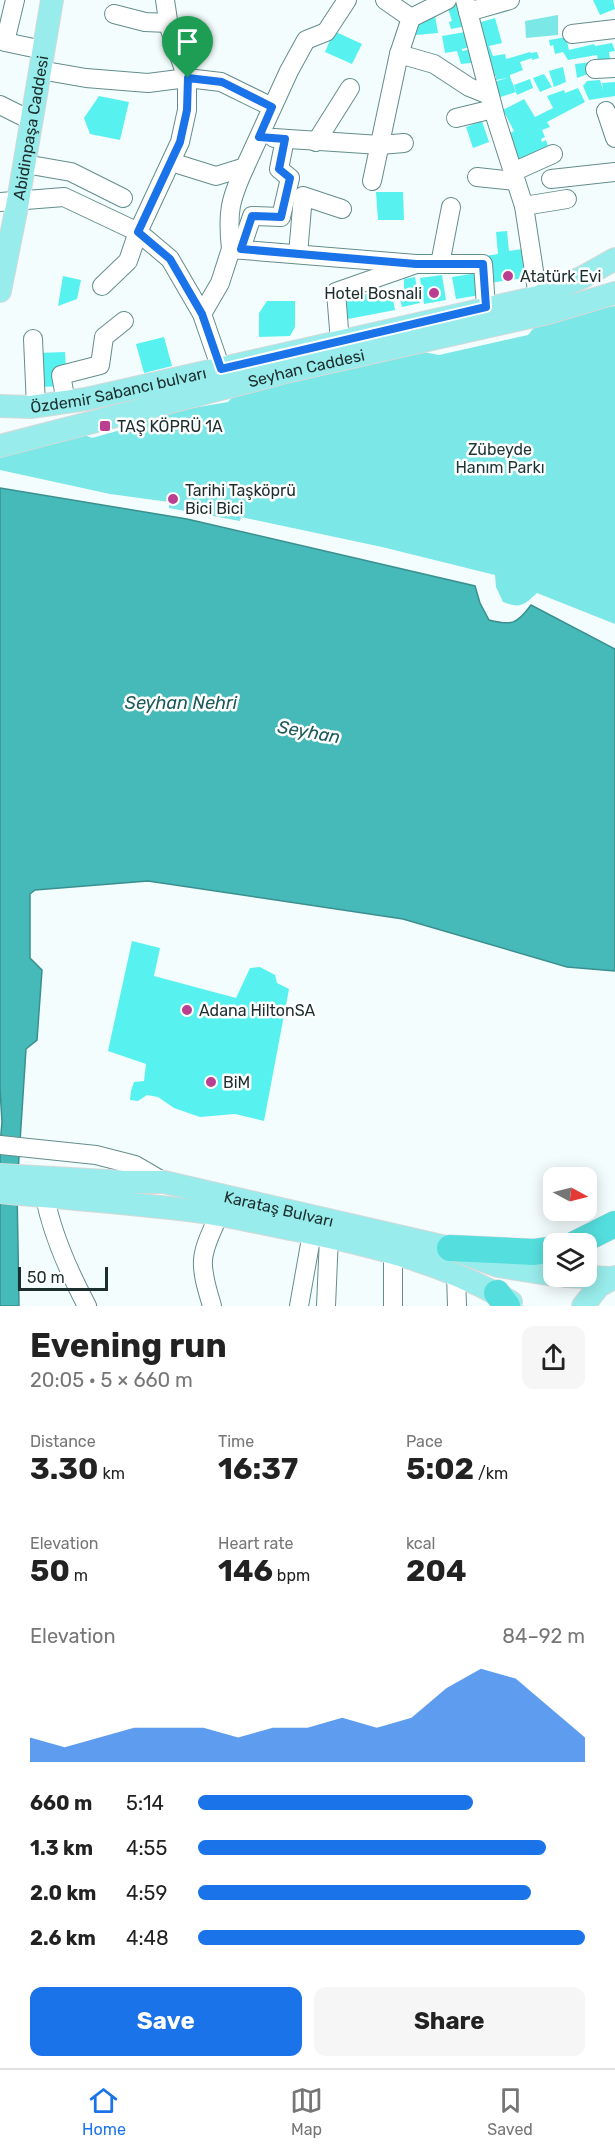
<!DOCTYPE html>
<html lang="en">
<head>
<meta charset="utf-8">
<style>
	:root { --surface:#fff; --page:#f6f6f6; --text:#222; --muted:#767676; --line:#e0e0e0; --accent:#1a73e8 }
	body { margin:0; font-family:Rubik,sans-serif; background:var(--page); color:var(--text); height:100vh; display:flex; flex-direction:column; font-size:22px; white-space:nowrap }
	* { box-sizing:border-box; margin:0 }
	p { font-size:20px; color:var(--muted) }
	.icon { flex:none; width:33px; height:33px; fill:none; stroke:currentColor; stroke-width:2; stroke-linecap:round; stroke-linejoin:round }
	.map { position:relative; height:1306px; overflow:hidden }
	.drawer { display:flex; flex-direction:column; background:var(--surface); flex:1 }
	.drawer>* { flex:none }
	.needle { width:39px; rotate:97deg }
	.buttons { position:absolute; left:543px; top:1167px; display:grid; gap:12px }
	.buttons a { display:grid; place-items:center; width:54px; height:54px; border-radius:12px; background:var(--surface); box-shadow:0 3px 15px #0003; font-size:30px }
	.scale { position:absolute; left:18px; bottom:15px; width:90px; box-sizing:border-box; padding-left:6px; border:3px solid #1d2e2e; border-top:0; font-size:16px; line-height:21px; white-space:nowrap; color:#1d2e2e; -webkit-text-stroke:4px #fff; paint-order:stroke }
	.pin { position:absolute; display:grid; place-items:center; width:51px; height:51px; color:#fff; margin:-62px -26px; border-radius:50% 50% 50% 0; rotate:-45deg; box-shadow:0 0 6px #0007 }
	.pin .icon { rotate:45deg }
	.round { display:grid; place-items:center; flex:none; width:63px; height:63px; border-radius:12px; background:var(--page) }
	.summary { display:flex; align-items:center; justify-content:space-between; height:102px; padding:0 30px }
	h1 { font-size:33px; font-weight:700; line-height:45px }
	.metrics { display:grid; grid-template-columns:repeat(3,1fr); gap:9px; height:102px; padding:6px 30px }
	.metrics div { display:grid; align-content:center }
	.metrics b { font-size:30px; font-weight:700 }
	.metrics small { font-size:16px; font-weight:400 }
	.metrics p { font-size:16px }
	.chart { height:168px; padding:12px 30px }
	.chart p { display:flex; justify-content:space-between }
	.chart svg { width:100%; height:108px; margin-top:6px; fill:var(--accent); opacity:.7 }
	.cta { display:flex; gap:12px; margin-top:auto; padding:12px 30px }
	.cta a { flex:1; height:69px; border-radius:12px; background:var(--accent); color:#fff; font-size:24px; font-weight:700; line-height:69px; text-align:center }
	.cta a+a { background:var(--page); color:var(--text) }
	ul { padding:0 30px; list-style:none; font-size:20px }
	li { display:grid; grid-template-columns:96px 72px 1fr; align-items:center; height:45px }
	li i { height:15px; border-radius:8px; background:var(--accent) }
	.menu { display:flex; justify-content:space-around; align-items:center; height:84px; border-top:2px solid var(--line); background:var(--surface); font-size:16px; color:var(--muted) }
	.menu a { display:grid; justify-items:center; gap:3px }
	.menu .current { color:var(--accent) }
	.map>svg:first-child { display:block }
	.green { fill:#7be7e6 }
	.water { fill:#46bab9; stroke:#3a908f; stroke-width:1.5 }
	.building { fill:#57f2f0 }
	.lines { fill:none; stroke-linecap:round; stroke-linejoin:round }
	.minor-casing { stroke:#638d8c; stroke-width:20 }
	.major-casing { stroke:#d6d9d9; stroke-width:24 }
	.highway-casing { stroke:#d6d9d9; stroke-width:27 }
	.minor { stroke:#fff; stroke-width:18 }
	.major { stroke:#98eceb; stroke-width:22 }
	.highway { stroke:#54dfde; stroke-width:26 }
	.route-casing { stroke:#fff; stroke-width:12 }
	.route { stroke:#1a73e8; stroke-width:8 }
	.poi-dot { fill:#bb3f90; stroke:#fff; stroke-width:2 }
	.labels { text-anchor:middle; stroke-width:5; stroke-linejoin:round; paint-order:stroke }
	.street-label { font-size:16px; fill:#1d2e2e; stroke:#fff }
	.poi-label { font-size:16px; fill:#1d2e2e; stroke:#fff; text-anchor:start }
	.park-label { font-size:16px; fill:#1d3736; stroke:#fff }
	.water-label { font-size:18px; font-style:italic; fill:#1a5b5a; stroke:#fff }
</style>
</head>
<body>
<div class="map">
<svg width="615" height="1306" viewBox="0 0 615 1306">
	<rect width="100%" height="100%" fill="#f4fdfd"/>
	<g class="green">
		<path d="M558,15V35L526,38L525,21Z"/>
		<path d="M615,306V624L537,593C524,605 521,609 503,602L496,587L495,575L382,547L241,517L240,521L169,508V502L110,494L0,470V457L8,453L82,434L92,438L124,429L134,418L228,402L241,388L413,350L439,355L528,335L541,319Z"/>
	</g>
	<path class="water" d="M0,488L187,519L475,586L480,603L489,620C512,626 517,624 531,605L615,649V971L567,967L403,919L148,881L35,890L30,894V958L42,970L37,1040L26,1049L17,1188L19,1306H0V1145L2,1122L0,1089Z"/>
	<g class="building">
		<path d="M593,0H613L615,9L600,15Z"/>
		<path d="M464,1L471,25L451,29L449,22L452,21L447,5Z"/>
		<path d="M434,10L438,33L416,35L415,17Z"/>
		<path d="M495,18L502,43L489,46L493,56L505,54L506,59L530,52L531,53L537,52L539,58L532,60V58L520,62L523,70L510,75V77L516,92L491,100L487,84L507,78L496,80V76H493L471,25Z"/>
		<path d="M334,31L362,44L352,64L325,52Z"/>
		<path d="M471,31L474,46L462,49V51L477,48L480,62L461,64L457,51L445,53L442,36Z"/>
		<path d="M566,37L569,50L594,44L595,46L612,43L615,51L609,52L611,65L599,67L597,55L568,60L563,52L555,54L553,45L550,46L549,40Z"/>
		<path d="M592,62L594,72L577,78L575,64Z"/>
		<path d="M563,67L566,82L554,87L549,71Z"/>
		<path d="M544,74L552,87L540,92L533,78Z"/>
		<path d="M530,79L533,88L517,95L514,85Z"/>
		<path d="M600,80L603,90L602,83L615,82V96L589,100L583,86L587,81Z"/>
		<path d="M578,88L585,102L547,122L550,127L542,130L545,137L541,139L542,142L546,140L548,146L511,163L502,137L514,131L503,110L524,99L535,117L553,108L547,96L564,90L565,93Z"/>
		<path d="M99,96L129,102L120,140L90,134L84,118Z"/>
		<path d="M482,121L489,142L473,148L466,127Z"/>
		<path d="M376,192H403L404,220H378Z"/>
		<path d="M507,231L509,251L522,249L525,278L489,283L485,256L498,254L496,232Z"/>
		<path d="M477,273L480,295L456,299L452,277Z"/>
		<path d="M442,275L446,300L424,304L420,278Z"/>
		<path d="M63,276L81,280L77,299L58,306Z"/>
		<path d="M415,277L420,303L402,307L399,294L404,293V279Z"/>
		<path d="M391,289L395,310L348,319L344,299Z"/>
		<path d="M267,301H295V327L290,336L259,337V313Z"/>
		<path d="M164,337L172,366L144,373L136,344Z"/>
		<path d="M65,352L67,386L38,387L37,353Z"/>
		<path d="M132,941L160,948L154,976L236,998L250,968L260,967L275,975L277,983L289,989L264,1121L235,1114L200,1117L174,1108L158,1097L147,1095L138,1101L130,1100L131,1091L134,1082L144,1081L146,1064L108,1051Z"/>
	</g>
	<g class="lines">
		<g class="minor-casing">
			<g id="minor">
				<path d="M15,0L5,42L43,50"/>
				<path d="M385,0L411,18"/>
				<path d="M465,0L496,119L524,206L538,297"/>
				<path d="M468,12L510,0"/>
				<path d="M114,14L145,22L168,23"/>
				<path d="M572,34L615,29"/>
				<path d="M399,54L434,64L469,87L489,95"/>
				<path d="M595,69L615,68"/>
				<path d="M40,70L86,78L148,83L187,78L221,82L272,107"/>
				<path d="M0,105L32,121"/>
				<path d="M606,111L615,138"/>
				<path d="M456,118L493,109"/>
				<path d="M274,138L380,145L404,143"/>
				<path d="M316,142L350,88"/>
				<path d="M171,162L216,176L245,167L289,71L306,40L326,32L347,0"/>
				<path d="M25,164L71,172L123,198"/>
				<path d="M513,172L553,154"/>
				<path d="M477,177L515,181"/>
				<path d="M551,179L615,172"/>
				<path d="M372,181L399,54L411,18L447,0"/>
				<path d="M0,202L64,197L138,232L170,259L202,314L221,369"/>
				<path d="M524,206L567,199"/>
				<path d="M231,249C227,212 230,200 245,167"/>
				<path d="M241,249L252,216L281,217L290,178L279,169L285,139"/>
				<path d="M298,254L303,196L342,209"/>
				<path d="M440,264L451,207"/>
				<path d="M102,286L128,261L138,232L180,142L187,110V78L169,27L165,0"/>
				<path d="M202,314L220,283L231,249L416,264"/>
				<path d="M33,339L36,406"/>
				<path d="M340,342L336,292L416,264H483L486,307"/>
				<path d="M66,402L61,375L100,365L104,337L124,321"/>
				<path d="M0,1145L96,1155L135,1165L164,1182"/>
				<path d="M45,1197C52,1234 69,1272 87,1306"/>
				<path d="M456,1274L457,1306"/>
				<path d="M212,1306C208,1292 202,1275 203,1260C204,1245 213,1229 219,1215"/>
				<path d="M299,1306L312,1233"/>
				<path d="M326,1306L329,1237"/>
				<path d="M393,1306V1253"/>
			</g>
		</g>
		<g class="major-casing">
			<g id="major">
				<path id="s1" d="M0,291L18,201L52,0"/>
				<path id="s2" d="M0,406L31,407L86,399L538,297L583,277L615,259"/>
				<path id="s3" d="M0,446L290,371L548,313L615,293"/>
				<path id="s4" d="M0,1175L125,1182H164L450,1248L498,1266L554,1275"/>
				<path d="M0,1192C68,1199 136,1203 203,1212C236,1217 269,1225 301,1231C374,1246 447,1264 511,1302"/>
				<path d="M565,1276L611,1278"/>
				<path d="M583,1306L599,1286L615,1277"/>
			</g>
		</g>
		<g class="highway-casing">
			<g id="highway">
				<path d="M575,1244L615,1224"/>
				<path d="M450,1248L534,1252L554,1249"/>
				<path d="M497,1293L507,1306"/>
			</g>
		</g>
		<use href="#minor" class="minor"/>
		<use href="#major" class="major"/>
		<use href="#highway" class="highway"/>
	</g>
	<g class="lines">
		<g class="route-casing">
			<path id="route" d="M188,78L222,82L272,107L259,137L285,139L279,169L290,178L281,217L252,216L241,249L416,264H483L486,307L221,369L202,314L170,259L138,232L180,142L187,110Z"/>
		</g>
		<use href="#route" class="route"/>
	</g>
	<g class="poi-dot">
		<circle cx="508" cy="276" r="6"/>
		<circle cx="434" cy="293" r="6"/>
		<rect x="99" y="420" width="12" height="12" rx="3"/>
		<circle cx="173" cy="499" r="6"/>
		<circle cx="187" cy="1010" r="6"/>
		<circle cx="211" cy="1082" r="6"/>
	</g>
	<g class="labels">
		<g class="street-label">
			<text dy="6" stroke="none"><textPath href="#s1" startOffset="166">Abidinpaşa Caddesi</textPath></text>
			<text dy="6" stroke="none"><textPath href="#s3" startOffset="316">Seyhan Caddesi</textPath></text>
			<text dy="6" stroke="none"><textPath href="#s2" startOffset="120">Özdemir Sabancı bulvarı</textPath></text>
			<text dy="6" stroke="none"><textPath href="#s4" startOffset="282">Karataş Bulvarı</textPath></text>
		</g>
		<g class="poi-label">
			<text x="520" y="282">Atatürk Evi</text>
			<text x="422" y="299" text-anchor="end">Hotel Bosnali</text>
			<text x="117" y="432">TAŞ KÖPRÜ 1A</text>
			<text x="185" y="496">Tarihi Taşköprü<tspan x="185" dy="18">Bici Bici</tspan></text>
			<text x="199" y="1016">Adana HiltonSA</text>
			<text x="223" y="1088">BiM</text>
		</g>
		<g class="park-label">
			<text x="500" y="455">Zübeyde<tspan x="500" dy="18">Hanım Parkı</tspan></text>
		</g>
		<g class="water-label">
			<text x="181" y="709">Seyhan Nehri</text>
			<text transform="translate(309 732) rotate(10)" y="6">Seyhan</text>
		</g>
	</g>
</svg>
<div class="buttons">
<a><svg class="needle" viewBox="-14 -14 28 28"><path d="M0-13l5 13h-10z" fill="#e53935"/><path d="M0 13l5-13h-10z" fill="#767676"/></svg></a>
<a><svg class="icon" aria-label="layers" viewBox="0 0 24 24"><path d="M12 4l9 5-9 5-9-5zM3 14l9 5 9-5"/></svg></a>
</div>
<div class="scale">50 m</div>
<div class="pin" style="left:188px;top:78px;background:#1e9e55"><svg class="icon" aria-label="arrive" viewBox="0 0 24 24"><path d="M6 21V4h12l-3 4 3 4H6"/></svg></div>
</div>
<section class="drawer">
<div class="summary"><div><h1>Evening run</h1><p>20:05 · 5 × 660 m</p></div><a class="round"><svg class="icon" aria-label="share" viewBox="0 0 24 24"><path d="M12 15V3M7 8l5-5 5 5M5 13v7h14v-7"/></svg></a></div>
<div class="metrics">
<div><p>Distance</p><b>3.30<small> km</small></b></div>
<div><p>Time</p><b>16:37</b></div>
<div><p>Pace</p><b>5:02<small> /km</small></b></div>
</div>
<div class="metrics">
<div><p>Elevation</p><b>50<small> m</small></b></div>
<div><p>Heart rate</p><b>146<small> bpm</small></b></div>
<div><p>kcal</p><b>204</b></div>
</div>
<div class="chart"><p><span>Elevation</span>84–92 m</p>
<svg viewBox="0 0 160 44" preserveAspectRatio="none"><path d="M0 44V34L10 38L20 34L30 30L40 30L50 30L60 34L70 30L80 30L90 26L100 30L110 26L120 14L130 6L140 10L150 22L160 34V44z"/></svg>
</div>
<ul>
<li><b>660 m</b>5:14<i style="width:71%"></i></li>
<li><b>1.3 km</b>4:55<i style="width:90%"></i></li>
<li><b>2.0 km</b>4:59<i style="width:86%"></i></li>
<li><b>2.6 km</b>4:48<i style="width:100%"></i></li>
</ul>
<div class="cta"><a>Save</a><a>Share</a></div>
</section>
<nav class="menu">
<a class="current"><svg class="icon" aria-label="home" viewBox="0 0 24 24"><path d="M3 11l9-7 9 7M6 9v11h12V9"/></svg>Home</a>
<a><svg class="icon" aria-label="map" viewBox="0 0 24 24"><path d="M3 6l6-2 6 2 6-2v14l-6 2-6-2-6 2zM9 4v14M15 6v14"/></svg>Map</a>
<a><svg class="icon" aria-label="saved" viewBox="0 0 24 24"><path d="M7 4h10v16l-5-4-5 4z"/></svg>Saved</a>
</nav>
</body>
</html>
